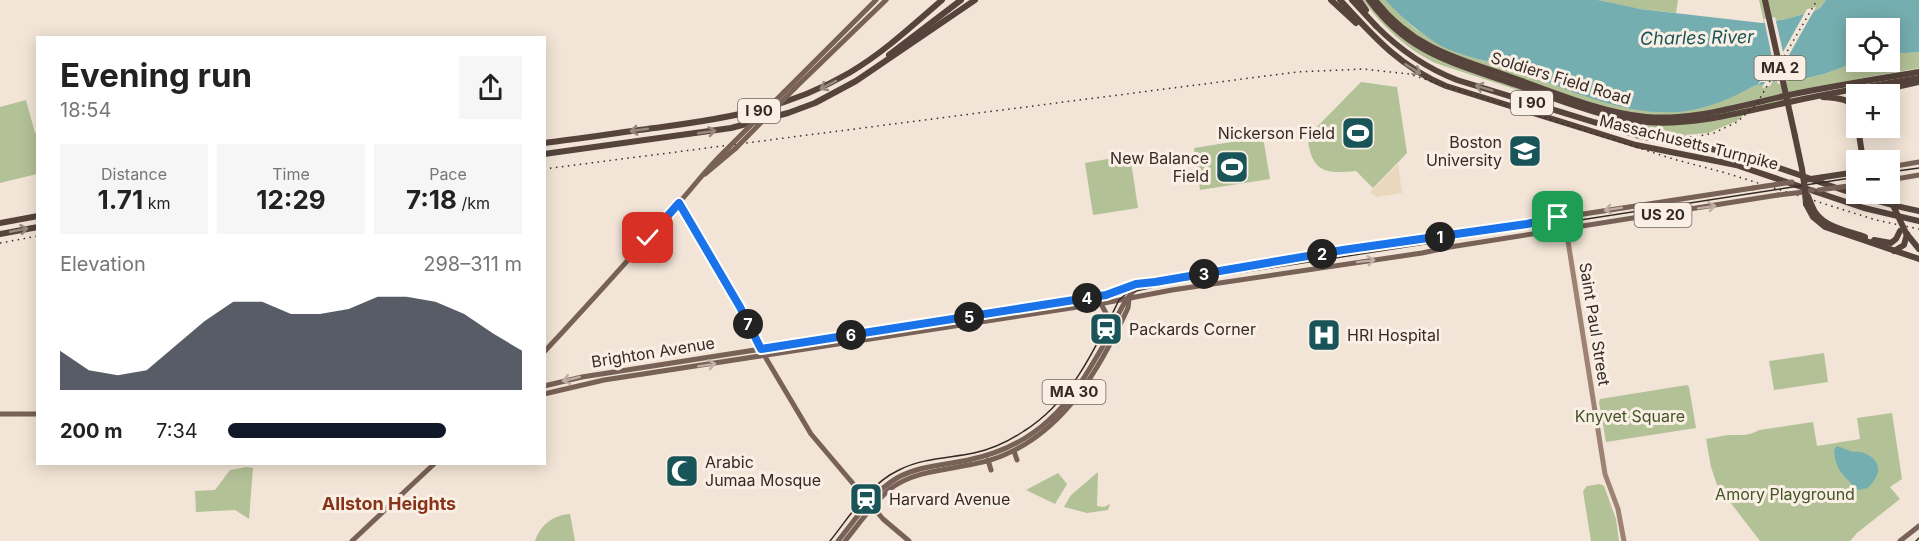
<!DOCTYPE html>
<html lang="en">
<head>
<meta charset="utf-8">
<style>
	:root { --surface:#fff; --page:#f6f6f6; --text:#222; --muted:#767676; --accent:#111827 }
	body { margin:0; font-family:Inter,sans-serif; background:var(--page); color:var(--text); height:100vh; display:flex; flex-direction:column; font-size:22px; white-space:nowrap }
	* { box-sizing:border-box; margin:0 }
	p { font-size:20px; color:var(--muted) }
	.icon { flex:none; width:33px; height:33px; fill:none; stroke:currentColor; stroke-width:2; stroke-linecap:round; stroke-linejoin:round }
	.map { position:relative; flex:1; overflow:hidden }
	.sheet { position:absolute; left:36px; top:36px; width:510px; height:429px; display:flex; flex-direction:column; background:var(--surface); border-radius:0px; box-shadow:0 3px 15px #0003 }
	.sheet>* { flex:none }
	.controls { position:absolute; left:1846px; top:18px; display:grid; gap:12px }
	.controls a { display:grid; place-items:center; width:54px; height:54px; border-radius:0px; background:var(--surface); box-shadow:0 3px 15px #0003; font-size:30px }
	.pin { position:absolute; display:grid; place-items:center; width:51px; height:51px; color:#fff; margin:-26px; border-radius:12px; box-shadow:0 3px 9px #0006 }
	.km { position:absolute; width:30px; height:30px; margin:-15px; border-radius:50%; background:#222; color:#fff; font-size:16px; line-height:30px; text-align:center }
	.round { display:grid; place-items:center; flex:none; width:63px; height:63px; border-radius:0px; background:var(--page) }
	.headline { display:flex; align-items:center; justify-content:space-between; height:102px; padding:0 24px }
	h1 { font-size:33px; font-weight:700; line-height:45px }
	.figures { display:grid; grid-template-columns:repeat(3,1fr); gap:9px; height:102px; padding:6px 24px }
	.figures div { display:grid; align-content:center; border-radius:0px; background:var(--page); text-align:center }
	.figures b { font-size:26px; font-weight:700 }
	.figures small { font-size:16px; font-weight:400 }
	.figures p { font-size:16px }
	.chart { height:168px; padding:12px 24px }
	.chart p { display:flex; justify-content:space-between }
	.chart svg { width:100%; height:108px; margin-top:6px; fill:var(--accent); opacity:.7 }
	ul { padding:0 24px; list-style:none; font-size:20px }
	li { display:grid; grid-template-columns:96px 72px 1fr; align-items:center; height:45px }
	li i { height:15px; border-radius:8px; background:var(--accent) }
	.map>svg:first-child { display:block }
	.green { fill:#b3c197 }
	.plaza { fill:#ebd7bd }
	.water { fill:#75aeb0 }
	.pier { fill:#f2e5d7 }
	.lines { fill:none; stroke-linecap:round; stroke-linejoin:round }
	.secondary { stroke:#9e8374; stroke-width:5 }
	.primary { stroke:#786156; stroke-width:5 }
	.highway { stroke:#56443c; stroke-width:6 }
	.tram { stroke:#352a25; stroke-width:1.5 }
	.rail { stroke:#352a25; stroke-width:1.5; stroke-dasharray:1.5 4.5; stroke-linecap:butt }
	.primary-bridge { stroke:#786156; stroke-width:5 }
	.highway-bridge { stroke:#56443c; stroke-width:6 }
	.oneway { stroke:#98887f }
	.oneway2 { stroke:#c0afa4 }
	.route-casing { stroke:#fff; stroke-width:12 }
	.route { stroke:#1a73e8; stroke-width:8 }
	.labels { text-anchor:middle; stroke-width:6; stroke-linejoin:round; paint-order:stroke }
	.shield { fill:#faefe4; stroke:#70655e; stroke-width:1.5 }
	.shield-label { font-size:15px; font-weight:bold; fill:#352a25 }
	.street-label { font-size:16px; fill:#352a25; stroke:#faefe4 }
	.poi-label { font-size:16px; fill:#352a25; stroke:#faefe4; text-anchor:start }
	.park-label { font-size:16px; fill:#445428; stroke:#faefe4 }
	.water-label { font-size:18px; font-style:italic; fill:#195458; stroke:#faefe4 }
	.neighbourhood-label { font-size:18px; font-weight:bold; fill:#87341b; stroke:#faefe4 }
</style>
</head>
<body>
<div class="map">
<svg width="1919" height="541" viewBox="0 0 1919 541">
	<rect width="100%" height="100%" fill="#f2e5d7"/>
	<g class="green">
		<path d="M1363,0H1385L1414,28L1444,47L1608,103L1742,92L1756,85L1757,86L1788,78L1803,79L1824,74L1857,62H1890V54L1919,52V68L1836,83L1791,93L1793,103L1746,113L1737,121L1708,133L1684,135L1673,134L1616,122L1435,63C1405,48 1383,27 1363,0Z"/>
		<path d="M1598,0H1678L1676,13L1632,8Z"/>
		<path d="M1759,0H1826L1820,8L1815,11L1786,19L1764,22Z"/>
		<path d="M1361,82L1397,87L1407,153L1373,188L1356,171C1328,174 1312,173 1308,141L1314,130Z"/>
		<path d="M26,100L35,133L37,132V174L0,183V107Z"/>
		<path d="M1263,137L1270,179L1200,190L1194,148Z"/>
		<path d="M1130,155L1138,208L1093,215L1085,163Z"/>
		<path d="M1824,353L1828,382L1774,390L1769,361Z"/>
		<path d="M1687,385L1689,387L1696,428L1606,442L1599,402L1600,399Z"/>
		<path d="M1892,413L1902,479L1890,487L1900,499L1857,533L1850,541H1760L1717,485L1711,467L1706,439C1714,438 1723,435 1731,435C1741,435 1749,436 1759,430L1813,422L1817,446L1860,439L1857,418Z"/>
		<path d="M246,467L253,468L249,519L235,510L196,512L195,491L215,490L230,470Z"/>
		<path d="M1098,472L1097,506L1104,507L1110,504L1108,510L1087,513L1064,507L1071,495Z"/>
		<path d="M1058,473L1067,484L1055,504L1026,490Z"/>
		<path d="M1600,484L1604,486L1616,519L1619,541H1591L1583,491L1587,486Z"/>
		<path d="M570,514L575,541H535C540,525 553,515 570,514Z"/>
	</g>
	<path class="plaza" d="M1398,164L1402,193L1376,197L1370,192Z"/>
	<g class="water">
		<path d="M1385,0H1598L1640,9L1762,23L1786,19L1815,11L1820,8L1826,0H1919V52L1890,54V28H1857V62L1824,74L1803,79L1788,78L1757,86L1756,85C1732,98 1705,110 1678,112C1619,116 1561,86 1507,67C1487,61 1459,55 1441,46C1420,33 1402,18 1385,0Z"/>
		<path d="M1837,446L1853,452C1863,450 1879,458 1878,470C1878,477 1872,483 1868,488L1858,490C1852,487 1852,484 1848,480C1838,471 1835,463 1834,450Z"/>
	</g>
	<path class="pier" d="M1816,7L1785,62L1787,75L1793,78L1788,76L1789,81L1778,84L1776,79H1774L1770,86L1762,88L1765,82H1761L1757,86L1760,81L1767,79L1774,67L1764,19L1775,17L1783,52L1807,9Z"/>
	<g class="lines">
		<path class="secondary" d="M1564,216L1605,474L1618,509L1624,541"/>
		<g class="primary">
			<path d="M795,88L886,0"/>
			<path d="M784,92L876,0"/>
			<path d="M1890,167L1919,162"/>
			<path d="M705,174L736,148"/>
			<path d="M1890,180L1919,175"/>
			<path d="M1848,186L1857,184"/>
			<path d="M679,203L740,307L767,360L811,434L883,519L909,541"/>
			<path d="M1101,304L1107,315"/>
			<path d="M544,352C589,304 632,256 675,207C692,189 706,169 724,152"/>
			<path d="M544,386L582,377L1102,296L1139,283"/>
			<path d="M544,394L604,380L1104,303L1172,290L1422,253L1450,247L1778,195"/>
			<path d="M0,414H38"/>
			<path d="M1014,451L1017,460"/>
			<path d="M988,460L991,470"/>
			<path d="M352,541L434,464"/>
			<path d="M838,541C855,520 873,492 897,478C918,466 944,465 968,460C998,454 1026,441 1049,420C1072,400 1088,372 1103,346C1113,329 1123,295 1141,285L1303,257L1753,188"/>
			<path d="M845,541C859,524 873,503 890,489C922,465 968,471 1004,455C1066,429 1100,368 1128,308L1129,299"/>
			<path d="M1900,541L1919,526"/>
		</g>
		<g class="highway">
			<path d="M1331,0L1356,23"/>
			<path d="M1340,0C1373,36 1400,67 1446,86L1636,145L1736,165L1864,208L1919,221"/>
			<path d="M1352,0L1376,26"/>
			<path d="M1359,0L1366,10"/>
			<path d="M1369,0C1406,50 1446,61 1502,80C1548,95 1598,118 1646,122C1696,126 1745,111 1794,101C1835,92 1877,85 1919,78"/>
			<path d="M1375,0C1410,45 1451,57 1502,74C1549,90 1597,112 1646,117C1694,121 1742,105 1789,95C1832,86 1876,79 1919,72"/>
			<path d="M889,55L961,0"/>
			<path d="M1865,94L1919,82"/>
			<path d="M1823,97C1845,99 1854,98 1857,122"/>
			<path d="M1858,128L1863,160"/>
			<path d="M1795,136L1802,169"/>
			<path d="M544,143C584,138 623,132 662,127C729,118 789,108 849,73C883,53 912,26 942,0"/>
			<path d="M1702,147C1777,161 1845,197 1919,211"/>
			<path d="M544,154L731,128L788,113L815,103L856,81L975,0"/>
			<path d="M1824,177L1857,172"/>
			<path d="M1806,204L1813,217L1825,227L1919,259"/>
			<path d="M1812,206C1820,227 1846,230 1865,237"/>
			<path d="M0,223L38,216"/>
			<path d="M1906,233L1919,249"/>
			<path d="M0,234L38,227"/>
			<path d="M1874,240L1891,243L1896,239L1900,231"/>
			<path d="M1894,251L1904,245L1907,234"/>
		</g>
		<g class="tram">
			<path d="M1890,172L1919,168"/>
			<path d="M830,541C850,516 869,484 899,470C922,458 950,458 974,453C992,449 1009,441 1024,431C1071,402 1096,347 1119,300L1127,293L1167,284L1857,177"/>
			<path d="M1916,541L1919,538"/>
		</g>
		<g class="rail">
			<path d="M1497,94L1561,113L1672,136L1695,137L1714,133L1737,122L1756,105L1817,0"/>
			<path d="M544,169L1297,72L1363,69L1409,74L1673,159L1726,173L1876,220L1919,229"/>
			<path d="M0,243L38,236"/>
		</g>
		<g class="primary-bridge">
			<path d="M736,148L795,88"/>
			<path d="M724,152L784,92"/>
			<path d="M1753,188L1792,182"/>
			<path d="M1819,190L1848,186"/>
			<path d="M1807,191L1813,190"/>
			<path d="M1778,195L1804,192"/>
		</g>
		<g class="highway-bridge">
			<path d="M1765,0L1795,136"/>
			<path d="M1376,26C1400,50 1426,68 1457,80L1639,136L1702,147"/>
			<path d="M1802,169L1804,183"/>
			<path d="M1804,180L1806,204"/>
			<path d="M1804,180L1824,177"/>
			<path d="M1808,196L1812,206"/>
			<path d="M1890,199L1906,233"/>
		</g>
	</g>
	<defs><path id="oneway-shaft" d="M-6 0H5M1.5-3L5.5 0L1.5 3" fill="none" stroke-width="1.6" stroke-linecap="round" stroke-linejoin="round" transform="scale(1.5)"/></defs>
	<g class="oneway">
		<use href="#oneway-shaft" transform="translate(1413 69) rotate(32)"/>
		<use href="#oneway-shaft" transform="translate(828 85) rotate(153)"/>
		<use href="#oneway-shaft" transform="translate(1484 88) rotate(-163)"/>
		<use href="#oneway-shaft" transform="translate(639 130) rotate(172)"/>
		<use href="#oneway-shaft" transform="translate(707 132) rotate(-8)"/>
		<use href="#oneway-shaft" transform="translate(19 230) rotate(-11)"/>
	</g>
	<g class="oneway2">
		<use href="#oneway-shaft" transform="translate(1707 207) rotate(-9)"/>
		<use href="#oneway-shaft" transform="translate(1613 209) rotate(171)"/>
		<use href="#oneway-shaft" transform="translate(1366 261) rotate(-7)"/>
		<use href="#oneway-shaft" transform="translate(707 365) rotate(-9)"/>
		<use href="#oneway-shaft" transform="translate(571 379) rotate(166)"/>
	</g>
	<g class="lines">
		<g class="route-casing">
			<path id="route" d="M648,238L679,203L740,307L761,349L1106,295L1136,284L1155,282L1343,250L1527,224L1558,217"/>
		</g>
		<use href="#route" class="route"/>
	</g>
	<defs>
		<g id="stadium-square" transform="scale(1.725)"><rect x="-9" y="-9" width="18" height="18" rx="4" fill="#195458" stroke="#faefe4"/><path d="M0-5a6.5 5 0 1 0 0 10a6.5 5 0 1 0 0-10ZM-3.5-1.8h7v3.6h-7Z" fill="#fff"/></g>
		<g id="university-square" transform="scale(1.725)"><rect x="-9" y="-9" width="18" height="18" rx="4" fill="#195458" stroke="#faefe4"/><path d="M0-5L7-2L0 1L-7-2ZM-4 1L0 2.5L4 1V4Q0 6-4 4Z" fill="#fff"/></g>
		<g id="station-square" transform="scale(1.725)"><rect x="-9" y="-9" width="18" height="18" rx="4" fill="#195458" stroke="#faefe4"/><path d="M-3-6H3Q5-6 5-4V2Q5 4 3 4L4.5 6H3L1.5 4h-3L-3 6H-4.5L-3 4Q-5 4-5 2V-4Q-5-6-3-6ZM-3.5-4v3h7v-3ZM-3.5 1v1.5H-2V1ZM2 1v1.5H3.5V1Z" fill="#fff"/></g>
		<g id="hospital-square" transform="scale(1.725)"><rect x="-9" y="-9" width="18" height="18" rx="4" fill="#195458" stroke="#faefe4"/><path d="M-5-5h3v3.5h4V-5h3V5h-3V1.5h-4V5h-3Z" fill="#fff"/></g>
		<g id="mosque-square" transform="scale(1.725)"><rect x="-9" y="-9" width="18" height="18" rx="4" fill="#195458" stroke="#faefe4"/><path d="M3.5-4.9A6 6 0 1 0 3.5 4.9A5 5 0 1 1 3.5-4.9Z" fill="#fff"/></g>
	</defs>
	<g fill-rule="evenodd">
		<use href="#stadium-square" x="1358" y="133"/>
		<use href="#university-square" x="1525" y="151"/>
		<use href="#stadium-square" x="1232" y="167"/>
		<use href="#station-square" x="1106" y="329"/>
		<use href="#hospital-square" x="1324" y="335"/>
		<use href="#mosque-square" x="682" y="471"/>
		<use href="#station-square" x="866" y="499"/>
	</g>
	<g class="labels">
		<g class="shield">
			<rect x="1754.5" y="56" width="51" height="24" rx="4.5"/>
			<rect x="1511" y="91" width="42" height="24" rx="4.5"/>
			<rect x="738" y="99" width="42" height="24" rx="4.5"/>
			<rect x="1634.5" y="203" width="57" height="24" rx="4.5"/>
			<rect x="1042.5" y="380" width="63" height="24" rx="4.5"/>
		</g>
		<g class="shield-label">
			<text x="1780" y="73">MA 2</text>
			<text x="1532" y="108">I 90</text>
			<text x="759" y="116">I 90</text>
			<text x="1663" y="220">US 20</text>
			<text x="1074" y="397">MA 30</text>
		</g>
		<g class="street-label">
			<text transform="translate(1561 78) rotate(17)" y="6">Soldiers Field Road</text>
			<text transform="translate(1689 142) rotate(14)" y="6">Massachusetts Turnpike</text>
			<text transform="translate(1595 324) rotate(81)" y="6">Saint Paul Street</text>
			<text transform="translate(653 352) rotate(-9)" y="6">Brighton Avenue</text>
		</g>
		<g class="poi-label">
			<text x="1335" y="139" text-anchor="end">Nickerson Field</text>
			<text x="1502" y="148" text-anchor="end">Boston<tspan x="1502" dy="18">University</tspan></text>
			<text x="1209" y="164" text-anchor="end">New Balance<tspan x="1209" dy="18">Field</tspan></text>
			<text x="1129" y="335">Packards Corner</text>
			<text x="1347" y="341">HRI Hospital</text>
			<text x="705" y="468">Arabic<tspan x="705" dy="18">Jumaa Mosque</tspan></text>
			<text x="889" y="505">Harvard Avenue</text>
		</g>
		<g class="park-label">
			<text x="1630" y="422">Knyvet Square</text>
			<text x="1785" y="500">Amory Playground</text>
		</g>
		<g class="water-label">
			<text transform="translate(1697 38) rotate(-1)" y="6">Charles River</text>
		</g>
		<g class="neighbourhood-label">
			<text x="389" y="510">Allston Heights</text>
		</g>
	</g>
</svg>
<div class="controls">
<a><svg class="icon" aria-label="locate" viewBox="0 0 24 24"><circle cx="12" cy="12" r="6"/><path d="M12 2v4M12 18v4M2 12h4M18 12h4"/></svg></a>
<a>+</a>
<a>−</a>
</div>
<div class="pin" style="left:1558px;top:217px;background:#1e9e55"><svg class="icon" aria-label="arrive" viewBox="0 0 24 24"><path d="M6 21V4h12l-3 4 3 4H6"/></svg></div>
<div class="pin" style="left:648px;top:238px;background:#d93025"><svg class="icon" aria-label="check" viewBox="0 0 24 24"><path d="M5 12l5 5 9-10"/></svg></div>
<b class="km" style="left:1440px;top:237px">1</b>
<b class="km" style="left:1322px;top:254px">2</b>
<b class="km" style="left:1204px;top:274px">3</b>
<b class="km" style="left:1087px;top:298px">4</b>
<b class="km" style="left:969px;top:317px">5</b>
<b class="km" style="left:851px;top:335px">6</b>
<b class="km" style="left:748px;top:324px">7</b>
<section class="sheet">
<div class="headline"><div><h1>Evening run</h1><p>18:54</p></div><a class="round"><svg class="icon" aria-label="share" viewBox="0 0 24 24"><path d="M12 15V3M7 8l5-5 5 5M5 13v7h14v-7"/></svg></a></div>
<div class="figures">
<div><p>Distance</p><b>1.71<small> km</small></b></div>
<div><p>Time</p><b>12:29</b></div>
<div><p>Pace</p><b>7:18<small> /km</small></b></div>
</div>
<div class="chart"><p><span>Elevation</span>298–311 m</p>
<svg viewBox="0 0 160 44" preserveAspectRatio="none"><path d="M0 44V28L10 36L20 38L30 36L40 26L50 16L60 8L70 8L80 13L90 13L100 11L110 6L120 6L130 8L140 13L150 21L160 28V44z"/></svg>
</div>
<ul>
<li><b>200 m</b>7:34<i style="width:74%"></i></li>
</ul>
</section>
</div>
</body>
</html>
